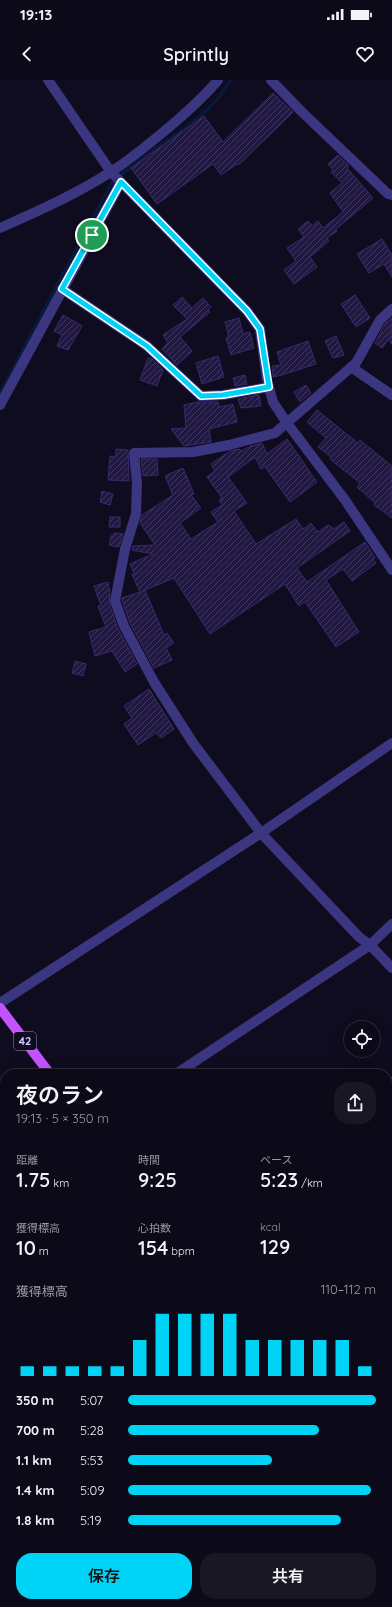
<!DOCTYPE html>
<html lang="ja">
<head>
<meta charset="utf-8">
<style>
	:root { --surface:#0c0918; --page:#1a1725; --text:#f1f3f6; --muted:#9a9aa2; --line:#2c2a37; --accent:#00d4f6 }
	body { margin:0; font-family:Quicksand,"Noto Sans JP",sans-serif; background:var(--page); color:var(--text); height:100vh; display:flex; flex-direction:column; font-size:15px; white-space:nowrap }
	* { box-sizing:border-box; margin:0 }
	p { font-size:13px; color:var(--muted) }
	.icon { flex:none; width:22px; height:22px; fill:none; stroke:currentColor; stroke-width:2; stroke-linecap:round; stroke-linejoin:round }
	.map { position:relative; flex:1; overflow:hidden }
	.drawer { position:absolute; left:0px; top:989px; width:392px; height:538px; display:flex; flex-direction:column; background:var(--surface); border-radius:16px 16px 0 0; box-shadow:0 4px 16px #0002,0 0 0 1px var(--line) }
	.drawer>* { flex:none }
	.tools { position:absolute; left:344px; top:941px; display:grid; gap:8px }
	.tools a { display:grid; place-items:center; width:36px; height:36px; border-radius:50%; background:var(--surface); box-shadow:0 4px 16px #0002,0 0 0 1px var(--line); font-size:20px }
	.pin { position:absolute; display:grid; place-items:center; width:34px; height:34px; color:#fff; margin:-17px; border:2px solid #fff; border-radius:50%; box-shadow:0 1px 4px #0007 }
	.round { display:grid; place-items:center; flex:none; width:42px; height:42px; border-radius:16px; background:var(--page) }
	.overview { display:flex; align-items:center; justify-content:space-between; height:68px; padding:0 16px }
	h1 { font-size:22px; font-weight:600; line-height:30px }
	.metrics { display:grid; grid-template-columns:repeat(3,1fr); gap:6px; height:68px; padding:4px 16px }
	.metrics div { display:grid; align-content:center }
	.metrics b { font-size:20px; font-weight:600 }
	.metrics small { font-size:11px; font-weight:400 }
	.metrics p { font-size:11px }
	.chart { height:112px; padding:8px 16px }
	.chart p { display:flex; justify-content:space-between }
	.chart svg { width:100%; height:72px; margin-top:4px; stroke:var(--accent); stroke-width:6 }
	.primary-button { display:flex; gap:8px; margin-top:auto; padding:8px 16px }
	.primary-button a { flex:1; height:46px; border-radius:16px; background:var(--accent); color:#111; font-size:16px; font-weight:600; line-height:46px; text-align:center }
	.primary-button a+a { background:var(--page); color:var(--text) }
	ul { padding:0 16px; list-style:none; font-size:13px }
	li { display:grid; grid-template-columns:64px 48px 1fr; align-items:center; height:30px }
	li i { height:10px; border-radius:5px; background:var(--accent) }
	.status { display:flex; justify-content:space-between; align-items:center; height:28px; padding:0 20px; background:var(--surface); direction:ltr }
	.status svg { height:11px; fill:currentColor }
	header { display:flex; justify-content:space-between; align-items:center; height:52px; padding:0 16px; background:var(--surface); font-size:18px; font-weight:600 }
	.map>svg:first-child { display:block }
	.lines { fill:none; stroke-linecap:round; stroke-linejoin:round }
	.stream { stroke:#08193d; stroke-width:3.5 }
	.river { stroke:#08193d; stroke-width:22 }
	.building { fill:url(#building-hatch); stroke:#39296e }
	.minor { stroke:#3b3680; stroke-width:10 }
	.major { stroke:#c452ff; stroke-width:10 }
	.rail-casing { stroke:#00d4f6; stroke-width:4.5 }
	.rail { stroke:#100c20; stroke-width:3; stroke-dasharray:9; stroke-linecap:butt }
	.route-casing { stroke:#fff; stroke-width:8 }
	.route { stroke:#00d4f6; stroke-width:5 }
	.labels { text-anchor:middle; stroke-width:3.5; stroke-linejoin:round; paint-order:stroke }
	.shield { fill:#100c20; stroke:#9892bc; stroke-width:1 }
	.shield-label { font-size:11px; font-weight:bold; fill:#d3cbff }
</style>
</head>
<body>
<div class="status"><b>19:13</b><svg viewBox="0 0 49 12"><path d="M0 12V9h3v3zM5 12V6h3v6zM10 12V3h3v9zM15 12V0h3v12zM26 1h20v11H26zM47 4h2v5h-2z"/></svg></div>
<header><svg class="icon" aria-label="back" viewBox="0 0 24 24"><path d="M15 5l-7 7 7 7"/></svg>Sprintly<svg class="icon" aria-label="heart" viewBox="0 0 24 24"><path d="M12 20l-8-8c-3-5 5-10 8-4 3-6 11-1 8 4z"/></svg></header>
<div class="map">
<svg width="392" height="1527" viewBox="0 0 392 1527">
	<defs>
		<pattern id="building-hatch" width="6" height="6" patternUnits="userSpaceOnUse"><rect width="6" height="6" fill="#211841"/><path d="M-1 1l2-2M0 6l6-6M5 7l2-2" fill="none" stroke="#40385e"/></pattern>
	</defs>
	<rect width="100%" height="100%" fill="#100c20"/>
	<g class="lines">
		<path class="stream" d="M0,313L111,104C141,75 180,56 210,27C218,19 225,9 231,0"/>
		<path class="river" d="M0,1413L5,1410"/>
	</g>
	<g class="building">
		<path d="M273,13L293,32L245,79L238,85L237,84L221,95L213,84L157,124L131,88L204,36L223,62Z"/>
		<path d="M338,75L349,86L347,88L373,118L336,149L337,151L327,158L329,161L310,177L317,187L294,204L284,190L296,181L287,168L304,157L298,149L308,141L312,146L318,141L323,148L343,132L330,113L342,103L331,92L333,90L328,84Z"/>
		<path d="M382,159L392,175V197L384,184L369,193L357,174Z"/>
		<path d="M355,215L370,238L356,247L341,224Z"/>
		<path d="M182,217L192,228L203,218L211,227L208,230L210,232L180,257L192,271L177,285L162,269L168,263L163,255L187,239L173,225Z"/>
		<path d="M63,235L82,246L68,270L57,266L62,255L54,251Z"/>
		<path d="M239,238L243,254L250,252L254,268L231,275L226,258H229L225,242Z"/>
		<path d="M392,238V264L388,260L382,268L375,263L385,244Z"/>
		<path d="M336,256L344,275L333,278L325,261Z"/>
		<path d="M308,261L316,284L282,295L273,297L272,286L281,285L277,272Z"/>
		<path d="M218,276L224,297L202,304L196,283Z"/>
		<path d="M148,278L152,279L163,290L157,306L140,300Z"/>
		<path d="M245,295L247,304L235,306L233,298Z"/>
		<path d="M306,305L311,313L300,322L294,312Z"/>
		<path d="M259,315L261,326L241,328L238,319Z"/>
		<path d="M198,322H218L219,327L233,324L237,342L209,349L211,362L184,366L171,349L186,348L184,325Z"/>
		<path d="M317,330L358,363L360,360L392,386V438L374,425L375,423L357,407L360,403L330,379L331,377L318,367L326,358L307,342Z"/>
		<path d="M287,359L317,402L290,422L265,387L261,389L255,377L228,397L247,423L234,431L256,464L296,439L303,449L311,443L318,452L328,445L334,449L344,442L350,451L297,488L307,502L365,462L375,478L373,479L376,483L352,501L343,489L326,500L359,552L336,567L305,522L299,526L285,504L210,554L174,498L145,510L164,555L167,553L174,563L166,568L172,580L154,588L130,543L122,520V518L140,512L132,494L135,495L130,484L153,474L132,470L133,466L155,465L140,443L142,435L173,415L165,396L183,388L194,414L191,415L201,428L180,443L191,459L218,442L211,432L222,425L219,420L222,418L207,397L215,391L211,384L230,371L239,369L241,371L251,366L262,363L267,374Z"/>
		<path d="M116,369L128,370L129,401L108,400L110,376L116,377Z"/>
		<path d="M141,379H157L158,395L143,396Z"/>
		<path d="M102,411L113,414L110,425L100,422Z"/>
		<path d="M110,437H120V447H109Z"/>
		<path d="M115,453L123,454L119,467L109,465L111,456Z"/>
		<path d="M108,502L110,513L109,523L118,549L137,584L125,592L112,571L95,576L89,552L106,547L98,526H101L94,506Z"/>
		<path d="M75,581L86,584L83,596L72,593Z"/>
		<path d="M149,609L174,649L161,658L156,653L138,665L124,644L132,638L124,626Z"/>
	</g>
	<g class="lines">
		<g class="minor">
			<path d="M48,0L111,92L247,231L260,249L267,300L273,322L287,343L345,420L392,490"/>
			<path d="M271,0L302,32L388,114L392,115"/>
			<path d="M0,148C38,131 77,114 112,91C134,77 154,60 174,43C190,29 205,16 218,0"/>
			<path d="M62,209L147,266L201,316L223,315L269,307"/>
			<path d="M392,229L380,240L356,283L275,353L229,365L193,372L134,373L137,404L136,434L125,469L115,521L124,546L154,602L193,663L261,753L359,857L370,865L392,888"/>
			<path d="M351,287L392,315"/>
			<path d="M0,325L121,102"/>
			<path d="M0,923L261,753L392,663"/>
			<path d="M176,994L370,865L392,844"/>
			<path d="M387,1007L392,1002"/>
			<path d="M0,1109L5,1106"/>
			<path d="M0,1233L5,1238"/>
			<path d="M387,1330L392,1336"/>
			<path d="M387,1394L392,1400"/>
			<path d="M387,1431L392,1442"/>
			<path d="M387,1502L392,1499"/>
			<path d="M151,1522L155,1527"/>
			<path d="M225,1522L226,1527"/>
			<path d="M374,1522L380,1527"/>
			<path d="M333,1527L344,1522"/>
		</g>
		<g class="major">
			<path d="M0,928L50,994"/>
			<path d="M387,1372L392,1377"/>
		</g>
		<g class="rail-casing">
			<g id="rail">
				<path d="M387,1237L392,1232"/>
				<path d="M178,1527L180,1522"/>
			</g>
		</g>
		<use href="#rail" class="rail"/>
	</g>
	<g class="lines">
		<g class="route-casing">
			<path id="route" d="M121,102L247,231L260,249L269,307L223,315L201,316L147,266L62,209Z"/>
		</g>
		<use href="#route" class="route"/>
	</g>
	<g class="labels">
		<rect class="shield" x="14" y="952" width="22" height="18" rx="3"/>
		<g class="shield-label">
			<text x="25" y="965">42</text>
		</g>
	</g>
</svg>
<div class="tools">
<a><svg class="icon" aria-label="locate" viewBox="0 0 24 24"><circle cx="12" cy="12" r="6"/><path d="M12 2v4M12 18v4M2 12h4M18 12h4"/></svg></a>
</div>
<div class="pin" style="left:92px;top:155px;background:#1e9e55"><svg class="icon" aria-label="arrive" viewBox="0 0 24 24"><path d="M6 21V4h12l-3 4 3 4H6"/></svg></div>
<section class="drawer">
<div class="overview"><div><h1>夜のラン</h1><p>19:13 · 5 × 350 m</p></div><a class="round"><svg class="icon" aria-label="share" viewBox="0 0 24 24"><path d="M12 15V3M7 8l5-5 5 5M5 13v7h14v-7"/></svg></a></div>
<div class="metrics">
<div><p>距離</p><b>1.75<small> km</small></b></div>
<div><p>時間</p><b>9:25</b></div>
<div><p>ペース</p><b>5:23<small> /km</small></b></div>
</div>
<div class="metrics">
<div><p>獲得標高</p><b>10<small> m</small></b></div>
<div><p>心拍数</p><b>154<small> bpm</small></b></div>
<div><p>kcal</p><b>129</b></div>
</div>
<div class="chart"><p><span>獲得標高</span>110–112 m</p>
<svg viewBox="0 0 160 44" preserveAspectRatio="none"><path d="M5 44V38M15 44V38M25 44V38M35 44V38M45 44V38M55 44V22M65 44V6M75 44V6M85 44V6M95 44V6M105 44V22M115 44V22M125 44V22M135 44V22M145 44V22M155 44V38"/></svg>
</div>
<ul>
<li><b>350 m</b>5:07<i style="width:100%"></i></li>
<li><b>700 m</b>5:28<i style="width:77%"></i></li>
<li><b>1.1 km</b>5:53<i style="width:58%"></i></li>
<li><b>1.4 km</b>5:09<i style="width:98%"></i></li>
<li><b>1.8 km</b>5:19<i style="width:86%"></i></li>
</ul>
<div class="primary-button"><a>保存</a><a>共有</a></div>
</section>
</div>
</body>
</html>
